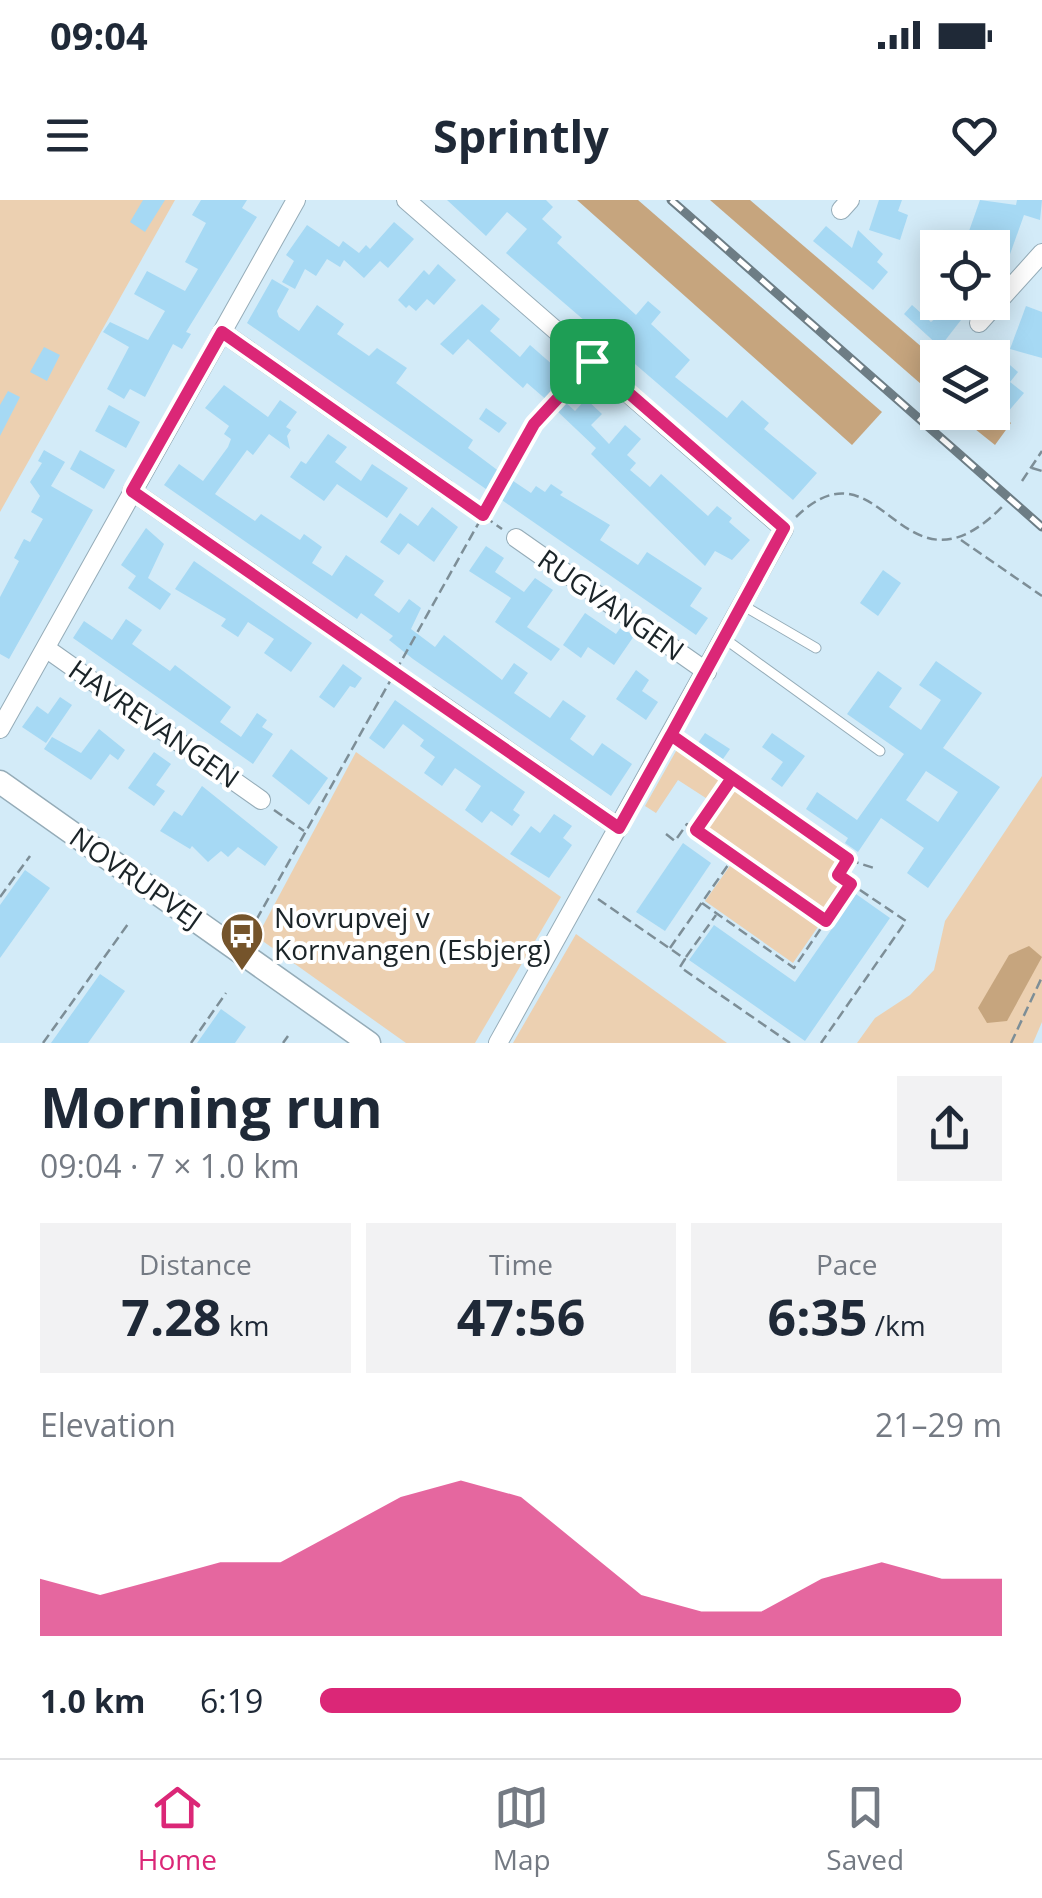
<!DOCTYPE html>
<html lang="en">
<head>
<meta charset="utf-8">
<style>
	:root { --surface:#fff; --page:#f2f2f3; --text:#1f2937; --muted:#747a83; --line:#e0e1e3; --accent:#db2777 }
	body { margin:0; font-family:"Open Sans",sans-serif; background:var(--page); color:var(--text); height:100vh; display:flex; flex-direction:column; font-size:38px; white-space:nowrap }
	* { box-sizing:border-box; margin:0 }
	p { font-size:32px; color:var(--muted) }
	.icon { flex:none; width:55px; height:55px; fill:none; stroke:currentColor; stroke-width:2; stroke-linecap:round; stroke-linejoin:round }
	.map { position:relative; height:843px; overflow:hidden }
	.drawer { display:flex; flex-direction:column; background:var(--surface); flex:1 }
	.drawer>* { flex:none }
	.tools { position:absolute; left:920px; top:30px; display:grid; gap:20px }
	.tools a { display:grid; place-items:center; width:90px; height:90px; border-radius:0px; background:var(--surface); box-shadow:0 5px 25px #0003; font-size:50px }
	.pin { position:absolute; display:grid; place-items:center; width:85px; height:85px; color:#fff; margin:-42px; border-radius:20px; box-shadow:0 5px 15px #0006 }
	.round { display:grid; place-items:center; flex:none; width:105px; height:105px; border-radius:0px; background:var(--page) }
	.overview { display:flex; align-items:center; justify-content:space-between; height:170px; padding:0 40px }
	h1 { font-size:55px; font-weight:700; line-height:75px }
	.figures { display:grid; grid-template-columns:repeat(3,1fr); gap:15px; height:170px; padding:10px 40px }
	.figures div { display:grid; align-content:center; border-radius:0px; background:var(--page); text-align:center }
	.figures b { font-size:50px; font-weight:700 }
	.figures small { font-size:28px; font-weight:400 }
	.figures p { font-size:28px }
	.chart { height:280px; padding:20px 40px }
	.chart p { display:flex; justify-content:space-between }
	.chart svg { width:100%; height:180px; margin-top:10px; fill:var(--accent); opacity:.7 }
	ul { padding:0 40px; list-style:none; font-size:32px }
	li { display:grid; grid-template-columns:160px 120px 1fr; align-items:center; height:75px }
	li i { height:25px; border-radius:12px; background:var(--accent) }
	.status { display:flex; justify-content:space-between; align-items:center; height:70px; padding:0 50px; background:var(--surface); direction:ltr }
	.status svg { height:28px; fill:currentColor }
	header { display:flex; justify-content:space-between; align-items:center; height:130px; padding:0 40px; background:var(--surface); font-size:45px; font-weight:700 }
	.tabs { display:flex; justify-content:space-around; align-items:center; height:140px; border-top:2px solid var(--line); background:var(--surface); font-size:28px; color:var(--muted) }
	.tabs a { display:grid; justify-items:center; gap:5px }
	.tabs .active { color:var(--accent) }
	.map>svg:first-child { display:block }
	.green { fill:#ecd0b1 }
	.forest { fill:#c6a57e }
	.building { fill:#a6d9f4; fill-rule:evenodd }
	.lines { fill:none; stroke-linecap:round; stroke-linejoin:round }
	.lane-casing { stroke:#95acb8; stroke-width:11 }
	.street-casing { stroke:#95acb8; stroke-width:20 }
	.secondary-casing { stroke:#95acb8; stroke-width:25 }
	.path { stroke:#7d8e97; stroke-width:2.5; stroke-dasharray:10 5; stroke-linecap:butt }
	.lane { stroke:#fff; stroke-width:9 }
	.street { stroke:#fff; stroke-width:18 }
	.secondary { stroke:#fff; stroke-width:22 }
	.rail-casing { stroke:#6d7d85; stroke-width:9 }
	.rail { stroke:#fff; stroke-width:5; stroke-dasharray:15; stroke-linecap:butt }
	.route-casing { stroke:#fff; stroke-width:20 }
	.route { stroke:#db2777; stroke-width:12 }
	.labels { text-anchor:middle; stroke-width:8; stroke-linejoin:round; paint-order:stroke }
	.street-label { font-size:28px; fill:#1b2428; stroke:#fff }
	.poi-label { font-size:28px; fill:#1b2428; stroke:#fff; text-anchor:start }
</style>
</head>
<body>
<div class="status"><b>09:04</b><svg viewBox="0 0 49 12"><path d="M0 12V9h3v3zM5 12V6h3v6zM10 12V3h3v9zM15 12V0h3v12zM26 1h20v11H26zM47 4h2v5h-2z"/></svg></div>
<header><svg class="icon" aria-label="menu" viewBox="0 0 24 24"><path d="M4 6h16M4 12h16M4 18h16"/></svg>Sprintly<svg class="icon" aria-label="heart" viewBox="0 0 24 24"><path d="M12 20l-8-8c-3-5 5-10 8-4 3-6 11-1 8 4z"/></svg></header>
<div class="map">
<svg width="1042" height="843" viewBox="0 0 1042 843">
	<rect width="100%" height="100%" fill="#d3ebf8"/>
	<g class="green">
		<path d="M0,0H175L0,312Z"/>
		<path d="M680,544L728,578L712,602L678,580L656,613L645,606Z"/>
		<path d="M356,552L561,697L475,843H406L257,737Z"/>
		<path d="M1042,576V822L1033,843H857L875,818L910,795L934,770L945,721Z"/>
		<path d="M733,581L845,659L833,676L847,686L825,717L700,629Z"/>
		<path d="M734,660L822,721L793,763L705,701Z"/>
		<path d="M576,734L727,843H513Z"/>
	</g>
	<g class="forest">
		<path d="M577,0H638L882,212L852,245Z"/>
		<path d="M710,0H750L937,160V198Z"/>
		<path d="M993,207L1011,223L995,245L955,213L992,212Z"/>
		<path d="M1029,746L1042,757L1007,821L987,823L978,808L1009,755Z"/>
	</g>
	<g class="building">
		<path d="M143,0H165L145,32L130,22Z"/>
		<path d="M201,0H247L242,8L257,17L186,132L191,134L182,149L173,144L145,197L130,189L124,199L107,189L129,147L103,132L110,122L148,140L165,111L134,94L147,71L185,91L198,69L185,62L206,23L192,15Z"/>
		<path d="M447,0H546L553,7L542,19L562,37L557,43L636,115L648,101L661,112L651,124L690,160L675,177L727,218L742,200L769,223L764,229L817,273L793,300L506,53L527,29L507,12L486,36Z"/>
		<path d="M879,0H902L898,11L908,15L900,40L869,30Z"/>
		<path d="M980,0L1016,5L1017,0H1042L1040,20L1024,15L1009,57L992,48H963Z"/>
		<path d="M394,22L414,39L388,68L380,61L364,78L344,60L340,67L327,59L316,76L305,69L295,89L282,82L294,61L286,55L307,25L339,47L343,41L359,53L366,45L370,49Z"/>
		<path d="M826,26L852,48L858,30L883,54L877,62L888,72L873,90L813,41Z"/>
		<path d="M438,64L456,80L434,105L427,99L416,111L409,105L406,108L398,100L424,70L429,75Z"/>
		<path d="M272,79L289,89L277,111L279,117L299,131L317,105L344,124L337,134L369,156L377,148L407,168L396,183L473,240L468,248L500,272L531,293L536,286L545,292L551,284L563,292L560,295L610,325L600,340L638,365L647,352L702,388L690,406L708,418L696,435L247,123Z"/>
		<path d="M956,102H975L940,147L904,114L912,105L931,122Z"/>
		<path d="M482,104L500,119L490,131L520,157L530,145L569,179L549,202L527,183L523,188L468,139L453,155L440,144Z"/>
		<path d="M1026,106L1042,112V158L1010,149Z"/>
		<path d="M44,147L60,155L47,181L30,172Z"/>
		<path d="M1003,159L1018,172L1010,182L1024,193L1007,213L992,201V171Z"/>
		<path d="M224,185L268,217L280,200L297,212L286,227L291,230L287,236L290,249L269,234L253,255L247,250L215,294L255,321L261,314L300,340L304,334L322,347L312,363L332,376L346,355L384,381L374,395L399,413L409,399L421,408L411,429L435,447L444,435L502,480L514,463L528,473L514,493L550,518L563,500L586,516L570,539L593,556L602,543L632,564L611,596L413,459L389,440L393,436L361,413L357,419L164,285L179,264L203,281L228,247L231,239L224,234L229,226L205,208Z"/>
		<path d="M8,191L20,197L0,236V205Z"/>
		<path d="M586,199L602,214L591,225L609,244L625,225L641,239L627,255L636,263L630,270L650,287L661,274L708,316L717,306L732,318L729,322L750,340L732,360L715,351L705,366L591,254L596,248L556,210L564,201L575,211Z"/>
		<path d="M109,205L140,222L126,248L95,231Z"/>
		<path d="M486,208L507,223L499,233L479,219Z"/>
		<path d="M328,234L347,247L335,262L361,281L372,264L408,288L387,318L337,284L324,301L290,277L301,261L306,264Z"/>
		<path d="M44,250L65,262L51,286L93,310L9,459L0,454V397L19,361L14,358L24,339L30,342L43,319L31,312L40,296L30,282L42,263L38,261Z"/>
		<path d="M80,250L115,270L104,289L70,269Z"/>
		<path d="M432,307L458,327L434,362L408,343L399,355L380,342L400,313L418,326Z"/>
		<path d="M146,328L164,344L148,378L171,394L160,410L128,388L136,376L121,365Z"/>
		<path d="M486,346L504,358L495,372L524,392L535,378L553,390L527,427L560,449L551,461L495,422L511,398L469,371Z"/>
		<path d="M194,361L312,443L291,472L264,453L274,439L248,422L238,437L221,426L226,419L175,389Z"/>
		<path d="M883,370L901,383L878,416L860,403Z"/>
		<path d="M585,413L616,434L621,427L634,436L614,465L588,447L581,458L563,445Z"/>
		<path d="M126,419L142,430L132,444L170,471L175,465L231,507L220,522L241,537L257,513L267,520L262,527L273,534L253,564L73,438L84,421L112,440Z"/>
		<path d="M936,461L982,493L943,548L1000,587L928,688L907,673L924,648L881,618L858,652L845,643L848,638L806,609L817,592L857,620L904,554L847,514L878,471L902,488L889,507L921,530L941,500L919,485ZM926,571L958,592L938,622L906,600Z"/>
		<path d="M343,464L362,478L355,488L350,486L334,508L319,497Z"/>
		<path d="M636,470L649,480L642,491L658,502L646,520L616,499Z"/>
		<path d="M60,497L72,505L46,543L22,527L37,506L48,514Z"/>
		<path d="M395,500L525,592L513,610L520,615L512,626L491,611L482,623L465,610L481,586L455,568L442,586L424,573L435,557L420,546L424,540L403,524L384,549L369,538Z"/>
		<path d="M99,529L125,550L118,560L110,554L91,580L44,549L52,537L81,553Z"/>
		<path d="M705,533L730,549L723,559L698,543Z"/>
		<path d="M772,533L805,556L782,587L771,579L783,562L762,547Z"/>
		<path d="M291,549L328,578L309,605L272,576Z"/>
		<path d="M154,552L171,564L156,585L165,591L154,606L128,588Z"/>
		<path d="M202,586L278,647L265,666L238,647L228,657L221,651L208,662L192,646L190,649L160,631L174,611L182,616Z"/>
		<path d="M554,614L572,626L563,638L572,645L549,678L510,654L531,626L540,633Z"/>
		<path d="M683,643L711,663L665,731L636,712Z"/>
		<path d="M25,670L50,688L0,758V705Z"/>
		<path d="M856,694L890,718L805,841L689,760L714,725L795,782Z"/>
		<path d="M100,774L125,791L88,843H51Z"/>
		<path d="M221,809L246,827L235,843H197Z"/>
	</g>
	<g class="lines">
		<g class="lane-casing">
			<g id="lane">
				<path d="M744,406L816,448"/>
				<path d="M725,439L880,551"/>
			</g>
		</g>
		<g class="street-casing">
			<g id="street">
				<path d="M406,0L784,329L498,843"/>
				<path d="M841,10L850,0"/>
				<path d="M979,123L1042,53"/>
				<path d="M222,132L446,289"/>
				<path d="M132,291L358,447"/>
				<path d="M516,338L707,472"/>
				<path d="M47,449L261,600"/>
				<path d="M429,496L619,628"/>
				<path d="M0,529L296,0"/>
			</g>
		</g>
		<g class="secondary-casing">
			<path id="secondary" d="M0,582L369,843"/>
		</g>
		<g class="path">
			<path d="M1032,268L1042,271"/>
			<path d="M1022,281L1042,251"/>
			<path d="M460,299L502,329"/>
			<path d="M796,317C883,233 900,409 1002,307"/>
			<path d="M961,340L1042,396"/>
			<path d="M372,457L415,487"/>
			<path d="M685,545L848,659L838,675L850,683"/>
			<path d="M274,610L304,631"/>
			<path d="M697,629L732,578"/>
			<path d="M666,634L675,641L687,624L824,719"/>
			<path d="M849,660L874,668"/>
			<path d="M0,697L30,656"/>
			<path d="M598,699L685,759L680,767L790,843"/>
			<path d="M702,703L794,768L851,684L906,721L821,843"/>
			<path d="M249,733L534,224L581,173"/>
			<path d="M670,748L733,658"/>
			<path d="M686,757L716,715"/>
			<path d="M43,843L128,724"/>
			<path d="M191,843L226,793"/>
			<path d="M283,843L288,836"/>
			<path d="M1011,843L1042,777"/>
		</g>
		<use href="#lane" class="lane"/>
		<use href="#street" class="street"/>
		<use href="#secondary" class="secondary"/>
		<g class="rail-casing">
			<path id="rail" d="M671,0L1042,327"/>
		</g>
		<use href="#rail" class="rail"/>
	</g>
	<g class="lines">
		<g class="route-casing">
			<path id="route" d="M592,161L534,224L483,315L222,132L132,291L619,628L671,535L848,659L838,675L851,684L826,721L696,630L732,578L671,535L784,328L592,161"/>
		</g>
		<use href="#route" class="route"/>
	</g>
	<defs>
		<g id="bus-pin" transform="scale(2.25)"><path d="M0 17L-7.5 6A9.5 9.5 0 1 1 7.5 6Z" fill="#75542b" stroke="#fff"/><path d="M-5-6H5V4H4V6H2V4H-2V6H-4V4H-5ZM-3.5-4V0h7V-4ZM-3.5 1.2v1.5H-2V1.2ZM2 1.2v1.5H3.5V1.2Z" fill="#fff"/></g>
	</defs>
	<g fill-rule="evenodd">
		<use href="#bus-pin" x="242" y="734"/>
	</g>
	<g class="labels">
		<g class="street-label">
			<text transform="translate(611 405) rotate(35)" y="10">RUGVANGEN</text>
			<text transform="translate(154 524) rotate(35)" y="10">HAVREVANGEN</text>
			<text transform="translate(136 678) rotate(35)" y="10">NOVRUPVEJ</text>
		</g>
		<g class="poi-label">
			<text x="274" y="728">Novrupvej v<tspan x="274" dy="32">Kornvangen (Esbjerg)</tspan></text>
		</g>
	</g>
</svg>
<div class="tools">
<a><svg class="icon" aria-label="locate" viewBox="0 0 24 24"><circle cx="12" cy="12" r="6"/><path d="M12 2v4M12 18v4M2 12h4M18 12h4"/></svg></a>
<a><svg class="icon" aria-label="layers" viewBox="0 0 24 24"><path d="M12 4l9 5-9 5-9-5zM3 14l9 5 9-5"/></svg></a>
</div>
<div class="pin" style="left:592px;top:161px;background:#1e9e55"><svg class="icon" aria-label="arrive" viewBox="0 0 24 24"><path d="M6 21V4h12l-3 4 3 4H6"/></svg></div>
</div>
<section class="drawer">
<div class="overview"><div><h1>Morning run</h1><p>09:04 · 7 × 1.0 km</p></div><a class="round"><svg class="icon" aria-label="share" viewBox="0 0 24 24"><path d="M12 15V3M7 8l5-5 5 5M5 13v7h14v-7"/></svg></a></div>
<div class="figures">
<div><p>Distance</p><b>7.28<small> km</small></b></div>
<div><p>Time</p><b>47:56</b></div>
<div><p>Pace</p><b>6:35<small> /km</small></b></div>
</div>
<div class="chart"><p><span>Elevation</span>21–29 m</p>
<svg viewBox="0 0 160 44" preserveAspectRatio="none"><path d="M0 44V30L10 34L20 30L30 26L40 26L50 18L60 10L70 6L80 10L90 22L100 34L110 38L120 38L130 30L140 26L150 30L160 30V44z"/></svg>
</div>
<ul>
<li><b>1.0 km</b>6:19<i style="width:94%"></i></li>
</ul>
</section>
<nav class="tabs">
<a class="active"><svg class="icon" aria-label="home" viewBox="0 0 24 24"><path d="M3 11l9-7 9 7M6 9v11h12V9"/></svg>Home</a>
<a><svg class="icon" aria-label="map" viewBox="0 0 24 24"><path d="M3 6l6-2 6 2 6-2v14l-6 2-6-2-6 2zM9 4v14M15 6v14"/></svg>Map</a>
<a><svg class="icon" aria-label="saved" viewBox="0 0 24 24"><path d="M7 4h10v16l-5-4-5 4z"/></svg>Saved</a>
</nav>
</body>
</html>
